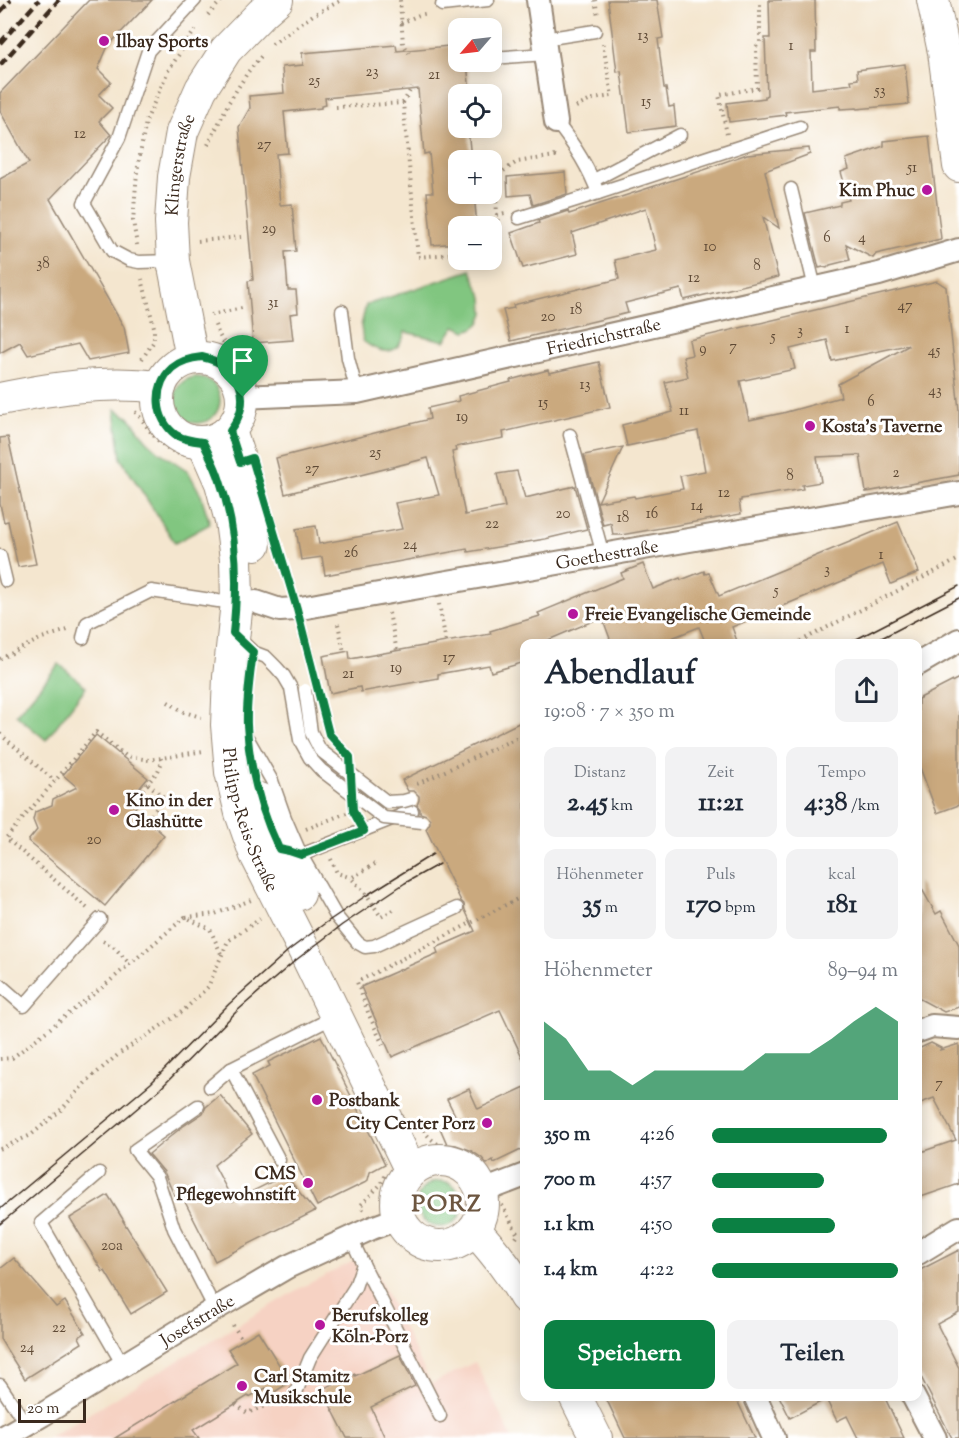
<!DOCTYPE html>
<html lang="de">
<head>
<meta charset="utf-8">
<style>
	:root { --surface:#fff; --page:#f2f2f3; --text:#1f2937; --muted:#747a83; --accent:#0b8043 }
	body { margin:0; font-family:"Sorts Mill Goudy",serif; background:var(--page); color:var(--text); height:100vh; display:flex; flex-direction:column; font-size:22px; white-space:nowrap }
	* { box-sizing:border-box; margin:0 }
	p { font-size:20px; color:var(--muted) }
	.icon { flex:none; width:33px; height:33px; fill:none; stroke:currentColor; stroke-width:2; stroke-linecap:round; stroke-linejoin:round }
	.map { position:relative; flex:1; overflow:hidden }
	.panel { position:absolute; left:520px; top:639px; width:402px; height:762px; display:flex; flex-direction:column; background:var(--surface); border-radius:12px; box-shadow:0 3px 15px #0003 }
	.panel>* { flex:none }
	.needle { width:39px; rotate:242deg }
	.buttons { position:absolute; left:448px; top:18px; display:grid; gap:12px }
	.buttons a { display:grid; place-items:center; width:54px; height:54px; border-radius:12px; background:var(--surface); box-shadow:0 3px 15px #0003; font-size:30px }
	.scale { position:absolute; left:18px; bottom:15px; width:68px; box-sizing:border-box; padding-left:6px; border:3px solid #3b2a1e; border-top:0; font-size:16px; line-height:21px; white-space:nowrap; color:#3b2a1e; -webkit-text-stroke:4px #fff; paint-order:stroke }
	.pin { position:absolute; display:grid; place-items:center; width:51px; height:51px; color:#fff; margin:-62px -26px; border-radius:50% 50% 50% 0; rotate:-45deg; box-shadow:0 0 6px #0007 }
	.pin .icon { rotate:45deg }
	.round { display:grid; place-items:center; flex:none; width:63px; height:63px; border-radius:12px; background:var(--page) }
	.head { display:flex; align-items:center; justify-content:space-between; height:102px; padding:0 24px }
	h1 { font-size:33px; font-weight:700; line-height:45px }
	.figures { display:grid; grid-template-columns:repeat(3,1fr); gap:9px; height:102px; padding:6px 24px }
	.figures div { display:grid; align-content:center; border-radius:12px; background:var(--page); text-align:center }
	.figures b { font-size:26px; font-weight:700 }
	.figures small { font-size:16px; font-weight:400 }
	.figures p { font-size:16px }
	.chart { height:168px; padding:12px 24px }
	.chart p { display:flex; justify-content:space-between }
	.chart svg { width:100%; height:108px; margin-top:6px; fill:var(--accent); opacity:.7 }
	.primary-button { display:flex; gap:12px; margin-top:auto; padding:12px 24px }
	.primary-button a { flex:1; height:69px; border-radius:12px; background:var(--accent); color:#fff; font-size:24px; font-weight:700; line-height:69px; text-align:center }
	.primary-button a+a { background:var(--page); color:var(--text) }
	ul { padding:0 24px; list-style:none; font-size:20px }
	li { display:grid; grid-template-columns:96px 72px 1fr; align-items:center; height:45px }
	li i { height:15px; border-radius:8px; background:var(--accent) }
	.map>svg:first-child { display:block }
	.built { fill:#f6d2c3 }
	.green { fill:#81c680; stroke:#5e784f; stroke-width:1.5 }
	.building { fill:#caa97e; fill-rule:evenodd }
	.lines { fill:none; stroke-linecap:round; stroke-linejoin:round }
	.lane-casing { stroke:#988876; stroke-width:15 }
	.street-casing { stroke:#988876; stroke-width:26 }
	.secondary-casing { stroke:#988876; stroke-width:34 }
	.path { stroke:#988876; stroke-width:4; stroke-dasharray:1.5 4.5; stroke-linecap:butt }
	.lane { stroke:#fff; stroke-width:12 }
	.street { stroke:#fff; stroke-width:22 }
	.secondary { stroke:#fff; stroke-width:32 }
	.tram { stroke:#3b2a1e; stroke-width:1.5 }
	.rail { stroke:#3b2a1e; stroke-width:4.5; stroke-dasharray:9 4.5; stroke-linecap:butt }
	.lane-bridge-casing { stroke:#988876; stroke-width:15; stroke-linecap:butt }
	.lane-bridge { stroke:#fff; stroke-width:12 }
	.route-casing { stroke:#fff; stroke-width:12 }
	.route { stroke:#0b8043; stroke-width:8 }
	.poi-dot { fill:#b5179e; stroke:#fff; stroke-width:2 }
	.labels { text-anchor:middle; stroke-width:6; stroke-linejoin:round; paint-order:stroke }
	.number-label { font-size:15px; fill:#5f4a36 }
	.poi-label { font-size:18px; font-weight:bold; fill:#3b2a1e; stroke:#fff; text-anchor:start }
	.street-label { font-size:18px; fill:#3b2a1e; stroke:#fff }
	.district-label { font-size:24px; font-weight:bold; letter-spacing:1.5px; fill:#6d5640; stroke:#fff }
</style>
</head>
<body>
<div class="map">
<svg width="959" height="1438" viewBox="0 0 959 1438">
	<rect width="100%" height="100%" fill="#fff"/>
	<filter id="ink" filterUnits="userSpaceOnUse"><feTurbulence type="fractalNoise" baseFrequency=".0167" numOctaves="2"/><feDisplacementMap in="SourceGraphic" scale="12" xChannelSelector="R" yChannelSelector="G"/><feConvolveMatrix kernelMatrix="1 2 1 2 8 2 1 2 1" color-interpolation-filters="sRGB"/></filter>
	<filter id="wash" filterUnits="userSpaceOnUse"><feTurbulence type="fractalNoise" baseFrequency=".008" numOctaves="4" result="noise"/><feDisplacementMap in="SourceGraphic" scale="24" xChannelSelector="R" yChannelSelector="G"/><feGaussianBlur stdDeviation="1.35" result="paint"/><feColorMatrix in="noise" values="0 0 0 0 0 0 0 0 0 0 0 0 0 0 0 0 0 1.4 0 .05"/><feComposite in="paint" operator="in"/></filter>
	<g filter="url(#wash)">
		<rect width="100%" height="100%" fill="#f4e6cf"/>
		<path class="built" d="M367,1254L431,1384L475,1362L512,1438H48L300,1288Z"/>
		<g class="green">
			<path d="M471,270L477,286L483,297L484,313L480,323L474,328L466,331L455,326L445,341L405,332C398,357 381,355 363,341L361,326L366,305Z"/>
			<circle cx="197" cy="400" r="23"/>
			<path d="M115,409L130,418L147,441L158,451L188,471L201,495L210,524L175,543L121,459Z"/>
			<path d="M59,664L86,687L46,740L16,715Z"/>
			<circle cx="440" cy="1204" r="23"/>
		</g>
		<g id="blocks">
			<g class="building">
				<path d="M89,0H152L108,46L98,69L111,82L99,95L112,108L99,121L111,135L50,199L124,327L129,353L88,361L78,344L28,355L20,342L0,353V179L29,163L0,111V93Z"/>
				<path d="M608,0H657L663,38L658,39L664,88H666L669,107L674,106L676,126L629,132L621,71L617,72Z"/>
				<path d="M769,0H815L816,52H811L812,89L852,84L851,80L858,79L857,70L905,64L909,104L857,109V108L840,109V106L785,112L786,115L729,122L727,103L765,98V96L767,95L765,38H770Z"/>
				<path d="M396,45L397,51L459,45V62H467L470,94H459V128H468L471,160H459V194H474L477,226H459V243L432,245L427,192H433L429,153L424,154L418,89L325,98L326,105L321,106V108L284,112L288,153L276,154L280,205L292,204L296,251L285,252L288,290H296L298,313L290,314L293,340L253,343L248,281L253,280L239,127L250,108L249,96L284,93L282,67L303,65L302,53Z"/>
				<path d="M929,136L941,239L876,254L873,258L846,244L850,260L830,265L827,268L823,267L819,268L805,213L840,205V202L849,200L841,172L849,169L846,159L884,146V141Z"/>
				<path d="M809,148L810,154L765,171L779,228L763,217L778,277L684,300L681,289L625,303L628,313L511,341L503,310L514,308L513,305L619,279L615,260L656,250L646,208L572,233L577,254L523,268L511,233L539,223L538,221L568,211L569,214L710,168V167L747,154Z"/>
				<path d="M565,172L567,194L533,205L530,194L508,196L507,177Z"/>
				<path d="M937,281L946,287L959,410V475L866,492L860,455L817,457L821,482L802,485L803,489L741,499V501H739L741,514L621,535H613L611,523L603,525L584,455L623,447L598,502L634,496L635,498L683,489L680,476L705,471L698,431L627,446L622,425L673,412L665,382L688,377L683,357L692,355L689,340ZM827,340L832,361L907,345L908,346L838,384L841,397L783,413L749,420L740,381L795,369L790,349Z"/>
				<path d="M599,362L610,407L503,432L504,438L455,447L456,451L452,452L465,515L505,507L497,474L517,471L525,498L575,486L587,529L545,539L468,552L467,549L325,575L322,557L301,560L296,529L316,526L319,544L402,529L395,503L439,495L428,458L285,494L276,458L430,419L428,408L459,401L458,396L511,382L510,380L548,370L549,373Z"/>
				<path d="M8,437L36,564L18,567L8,521L4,522L0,504V438Z"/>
				<path d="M898,522L919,572L891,584L883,564L732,627L738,644H706L699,627L662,642L661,639L650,644H612L602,617L539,644H525V662L491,672L489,665L438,674V678L361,692L360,687L330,693L323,656L349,651L350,659L491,634L490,631L540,616L538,613L623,578L621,573L643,564L653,589L680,578L681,580L704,571L705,574L709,573L719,596Z"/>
				<path d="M959,678V805L937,813L918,762V699Z"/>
				<path d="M525,720V1063L500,1010L392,1057L361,987L438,953L436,948L475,931L465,910L464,904L461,901L426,829L430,823V819L426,815L420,813V809L417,805L419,800V796L414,791H408L402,780Z"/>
				<path d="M96,735L148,778L132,797L139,803L134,809L164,835L105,906L28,841L37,830L33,820L35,812L52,805L53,799L77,787L63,775Z"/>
				<path d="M918,882L936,914L941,911L959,945V1007L944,1012L918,998Z"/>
				<path d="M321,1036L385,1164L370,1172L368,1180L364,1183L317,1206L252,1075L270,1066L268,1062Z"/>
				<path d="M931,1043L941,1048L940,1050L959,1044V1184L918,1198V1153L956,1140L934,1098L918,1104V1049Z"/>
				<path d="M525,1087V1148L494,1163L493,1160L487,1164L482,1158L470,1150L456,1145L447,1144L440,1128L457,1119L447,1099L469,1089L478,1109Z"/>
				<path d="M220,1095L252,1134L214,1165L233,1201L285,1175L315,1211L215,1261L184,1200H183L179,1193L174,1195L164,1172L149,1154L182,1127L203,1113L206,1107Z"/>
				<path d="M108,1195L124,1221H123L167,1292L131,1314L105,1271L103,1272L70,1218Z"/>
				<path d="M959,1250V1312L937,1324L959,1368V1438H952L918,1371V1271Z"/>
				<path d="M14,1258L56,1307L65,1301L85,1333L79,1337L82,1343L25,1379L0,1339V1269Z"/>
				<path d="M258,1331L290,1382L270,1395L266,1388L249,1397L248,1396L193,1430L199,1438H115L237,1363L228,1349Z"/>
				<path d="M400,1355L415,1386L371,1407L385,1438H347L322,1389L355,1374V1376Z"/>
				<path d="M605,1396H735L755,1438H625Z"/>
				<path d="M779,1396H888L885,1398L904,1438H858L847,1416L837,1421L826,1399L790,1418Z"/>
			</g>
		</g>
	</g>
	<g filter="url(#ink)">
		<use href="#blocks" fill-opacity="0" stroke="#988876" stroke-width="1.5"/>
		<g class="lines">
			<g class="lane-casing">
				<g id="lane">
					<path d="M442,5L488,0"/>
					<path d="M544,39L595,31"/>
					<path d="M492,58L546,54"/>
					<path d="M556,122C573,143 589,168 598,193L800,127"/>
					<path d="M594,180L680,135"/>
					<path d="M791,189L815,288"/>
					<path d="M519,218L598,193"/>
					<path d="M171,261L139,262L129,260L112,251L84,203L119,138L148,51L195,0"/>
					<path d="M342,311L348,358L357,392"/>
					<path d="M570,435L603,555"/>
					<path d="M0,556L6,581"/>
					<path d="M236,636L253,652L266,657L276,667L284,676L291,688"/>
					<path d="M83,638L87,623L151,591L218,601L235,602"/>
					<path d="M248,739L272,781L285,818L301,855L336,916L358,943L365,947L374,946L457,908"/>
					<path d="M295,853L301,855L412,811"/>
					<path d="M0,985L24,1006L100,919"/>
					<path d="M231,1069L279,1160"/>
					<path d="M210,1087L231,1069L336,1016"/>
					<path d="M198,1106L135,1150L157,1177L174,1229L215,1309"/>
					<path d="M99,1173L41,1223L123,1365"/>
					<path d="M363,1264L440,1416"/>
					<path d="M0,1385L26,1424"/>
					<path d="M295,1395L310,1358L355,1287L363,1264L351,1238"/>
				</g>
			</g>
			<g class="street-casing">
				<g id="street">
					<path d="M538,0L556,122"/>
					<path id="s1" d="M242,397L357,392L879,274L959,250"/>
					<path id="s2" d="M256,602L280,610L296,609L333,602L959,493"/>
					<path d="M918,664L959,640"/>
					<path d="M918,1031L932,1026L959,1028"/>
					<path d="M481,1192L525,1175"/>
					<path d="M918,1253L959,1228"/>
					<path d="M755,1396L774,1438"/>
					<path d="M913,1396L935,1438"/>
					<path id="s3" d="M2,1438L42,1415L215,1309L287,1267L372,1228L399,1218"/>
				</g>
			</g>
			<g class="secondary-casing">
				<g id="secondary">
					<path d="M933,0L944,52L959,166"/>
					<circle cx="200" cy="400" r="42"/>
					<path id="s4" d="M192,358L173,261L171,222L174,177L182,132L201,89L226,50L262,13L277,0"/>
					<path d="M0,399C54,388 105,380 160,387"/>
					<path d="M230,431L244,474L255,544"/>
					<path id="s5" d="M203,442L221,483L231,521L236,559L237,602L229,677L227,725L231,772L241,813L255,853L305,952L411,1171"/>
					<path d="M259,799L276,844L299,894"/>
					<circle cx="440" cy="1203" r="43"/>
					<path d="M474,1229C493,1250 511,1272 525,1297"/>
					<path d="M575,1396L596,1438"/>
				</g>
			</g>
			<g class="path">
				<path d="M400,0L403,44L409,53"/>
				<path d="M595,0L598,16"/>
				<path d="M208,15L222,0"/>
				<path d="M401,23L419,15L429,13"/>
				<path d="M272,44L313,15L342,0"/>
				<path d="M403,103L412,87"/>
				<path d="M336,107L403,103L418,257L459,253"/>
				<path d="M576,107L593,99L612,96L603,44"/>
				<path d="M727,134L719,95L757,88L756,47L760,42V0"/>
				<path d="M208,145L229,102L248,72L263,54"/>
				<path d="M497,215L495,179L499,174L517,162L555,156L557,152"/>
				<path d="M198,241L241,237"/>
				<path d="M137,245L133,221L137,172L146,121L168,71L197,27"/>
				<path d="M492,249C502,240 498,227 497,215L505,213"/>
				<path d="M211,315L242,308"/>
				<path d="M215,325C222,345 238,363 256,374"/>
				<path d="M142,359L154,341V327L142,279"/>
				<path d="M135,412C142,418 145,425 151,432C158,442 167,449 179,454"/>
				<path d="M280,553L291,589"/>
				<path d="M439,604L446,642"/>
				<path d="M389,613L397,651"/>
				<path d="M338,624L344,652"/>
				<path d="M301,629L314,676"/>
				<path d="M795,644L959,559"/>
				<path d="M0,659L42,638L68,630"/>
				<path d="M168,702L184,712L201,717"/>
				<path d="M0,734L55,781"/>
				<path d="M148,784L165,798L152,814"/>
				<path d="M417,784L525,734"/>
				<path d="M139,794L158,771L162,762L160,757"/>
				<path d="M306,829L349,812"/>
				<path d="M331,859L337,873L351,878"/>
				<path d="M375,864L351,878L367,895L381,917L397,908"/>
				<path d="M87,908L6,838L55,781L96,732L126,756L149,760L204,751"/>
				<path d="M186,917L215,914L251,900"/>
				<path d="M103,941L113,946L130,964"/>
				<path d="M383,1045L369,1015L357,982L525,895"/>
				<path d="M0,1059L12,1058L104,986L185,917L210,929L222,956"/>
				<path d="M424,1130C436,1152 468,1150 483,1170"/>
				<path d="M0,1149L31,1135L62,1109L88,1080L120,1053L182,1012L208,987L228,941L260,919"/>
				<path d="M502,1205L518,1235L516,1238"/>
				<path d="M363,1210L361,1205L382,1183L385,1176"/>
				<path d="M233,1325L243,1341"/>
				<path d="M236,1404L247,1413L281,1400"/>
			</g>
			<use href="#lane" class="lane"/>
			<use href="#street" class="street"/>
			<use href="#secondary" class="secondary"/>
			<g class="tram">
				<path d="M847,644L959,586"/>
				<path d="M870,644L959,598"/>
				<path d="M0,1209L151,1083L229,1004L289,950L324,924L367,895L433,854"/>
				<path d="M0,1224L160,1089L237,1011L296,960L342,925L405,883L439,864"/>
			</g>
			<g class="rail">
				<path d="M0,12L11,0"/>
				<path d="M0,43L39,0"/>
				<path d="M0,65L59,0"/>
			</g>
			<g class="lane-bridge-casing">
				<g id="lane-bridge">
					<path d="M291,688L300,740L310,758L321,770L384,818L422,822"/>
					<path d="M305,690L311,732L320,750L387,802L404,801L411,799"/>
				</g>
			</g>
			<use href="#lane-bridge" class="lane-bridge"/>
		</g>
	</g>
	<g class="lines" filter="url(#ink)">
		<g class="route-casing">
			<path id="route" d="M202,357C241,365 254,400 230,431L240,462L252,458L297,609L329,734L350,757L353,811L364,831L301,855L289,851L279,849C260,809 249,770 247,725C246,701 250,676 253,652L233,633C239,582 237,530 220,481C216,467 209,455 203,442C194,441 184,440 176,435C155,420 152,386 172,368C180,361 191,358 202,357Z"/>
		</g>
		<use href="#route" class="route"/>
	</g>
	<g class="poi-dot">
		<circle cx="104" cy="41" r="6"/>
		<circle cx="927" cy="190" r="6"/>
		<circle cx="810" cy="426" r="6"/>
		<circle cx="573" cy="614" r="6"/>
		<circle cx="114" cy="810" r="6"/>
		<circle cx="317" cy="1100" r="6"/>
		<circle cx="487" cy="1123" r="6"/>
		<circle cx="308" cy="1183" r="6"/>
		<circle cx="320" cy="1325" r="6"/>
		<circle cx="242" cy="1386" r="6"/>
	</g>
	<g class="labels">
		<g class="number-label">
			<text x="643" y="40">13</text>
			<text x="791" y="50">1</text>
			<text x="372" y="76">23</text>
			<text x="434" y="79">21</text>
			<text x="314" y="85">25</text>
			<text x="880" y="95">53</text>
			<text x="646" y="106">15</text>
			<text x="80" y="138">12</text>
			<text x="264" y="149">27</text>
			<text x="912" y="172">51</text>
			<text x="269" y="233">29</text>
			<text x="827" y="242">6</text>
			<text x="862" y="242">4</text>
			<text x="710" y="251">10</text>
			<text x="43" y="268">38</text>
			<text x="757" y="270">8</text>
			<text x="694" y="282">12</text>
			<text x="273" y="307">31</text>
			<text x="905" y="310">47</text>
			<text x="576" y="314">18</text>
			<text x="548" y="321">20</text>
			<text x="847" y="333">1</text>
			<text x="800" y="335">3</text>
			<text x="773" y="341">5</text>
			<text x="733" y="351">7</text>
			<text x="703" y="353">9</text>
			<text x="934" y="355">45</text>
			<text x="585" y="389">13</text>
			<text x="935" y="395">43</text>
			<text x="871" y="406">6</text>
			<text x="543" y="407">15</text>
			<text x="684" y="415">11</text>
			<text x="462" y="421">19</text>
			<text x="375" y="457">25</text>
			<text x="312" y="473">27</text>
			<text x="896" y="477">2</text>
			<text x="790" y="480">8</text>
			<text x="724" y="497">12</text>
			<text x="697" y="510">14</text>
			<text x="563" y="518">20</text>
			<text x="652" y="518">16</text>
			<text x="623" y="522">18</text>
			<text x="492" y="528">22</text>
			<text x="410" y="549">24</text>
			<text x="351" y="557">26</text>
			<text x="881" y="559">1</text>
			<text x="827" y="574">3</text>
			<text x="776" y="595">5</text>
			<text x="449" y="662">17</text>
			<text x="396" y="672">19</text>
			<text x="348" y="678">21</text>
			<text x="94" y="844">20</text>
			<text x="939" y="1088">7</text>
			<text x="112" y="1250">20a</text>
			<text x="59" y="1332">22</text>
			<text x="27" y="1352">24</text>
		</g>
		<g class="poi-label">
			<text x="116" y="47">Ilbay Sports</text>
			<text x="915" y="196" text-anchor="end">Kim Phuc</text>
			<text x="822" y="432">Kosta's Taverne</text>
			<text x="585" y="620">Freie Evangelische Gemeinde</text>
			<text x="126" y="806">Kino in der<tspan x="126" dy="21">Glashütte</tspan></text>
			<text x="329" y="1106">Postbank</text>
			<text x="475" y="1129" text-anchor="end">City Center Porz</text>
			<text x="296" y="1179" text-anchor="end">CMS<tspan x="296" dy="21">Pflegewohnstift</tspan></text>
			<text x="332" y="1321">Berufskolleg<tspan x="332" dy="21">Köln-Porz</tspan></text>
			<text x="254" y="1382">Carl Stamitz<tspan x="254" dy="21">Musikschule</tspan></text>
		</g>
		<g class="street-label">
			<text dy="6" stroke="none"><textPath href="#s4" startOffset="196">Klingerstraße</textPath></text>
			<text dy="6" stroke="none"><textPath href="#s1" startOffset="368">Friedrichstraße</textPath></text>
			<text dy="6" stroke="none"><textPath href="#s2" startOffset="357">Goethestraße</textPath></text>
			<text dy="6" stroke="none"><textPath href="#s5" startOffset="387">Philipp-Reis-Straße</textPath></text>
			<text dy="6" stroke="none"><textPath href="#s3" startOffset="228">Josefstraße</textPath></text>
		</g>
		<g class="district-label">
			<text x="447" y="1211">PORZ</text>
		</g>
	</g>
</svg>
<div class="buttons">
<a><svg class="needle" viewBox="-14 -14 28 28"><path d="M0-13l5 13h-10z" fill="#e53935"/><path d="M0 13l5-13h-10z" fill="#747a83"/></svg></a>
<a><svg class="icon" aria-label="locate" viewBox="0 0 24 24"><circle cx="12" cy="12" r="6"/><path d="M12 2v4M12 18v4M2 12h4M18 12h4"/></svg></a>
<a>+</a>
<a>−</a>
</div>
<div class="scale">20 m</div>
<div class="pin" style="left:243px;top:397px;background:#1e9e55"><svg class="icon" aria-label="arrive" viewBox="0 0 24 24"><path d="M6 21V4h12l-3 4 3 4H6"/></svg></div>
<section class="panel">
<div class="head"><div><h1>Abendlauf</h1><p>19:08 · 7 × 350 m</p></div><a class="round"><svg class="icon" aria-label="share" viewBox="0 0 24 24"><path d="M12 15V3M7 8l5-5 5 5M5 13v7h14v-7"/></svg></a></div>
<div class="figures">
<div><p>Distanz</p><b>2.45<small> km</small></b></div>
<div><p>Zeit</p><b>11:21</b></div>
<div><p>Tempo</p><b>4:38<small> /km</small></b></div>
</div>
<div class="figures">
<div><p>Höhenmeter</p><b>35<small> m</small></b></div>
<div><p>Puls</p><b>170<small> bpm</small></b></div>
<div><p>kcal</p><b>181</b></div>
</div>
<div class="chart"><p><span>Höhenmeter</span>89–94 m</p>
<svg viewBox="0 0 160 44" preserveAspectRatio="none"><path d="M0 44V12L10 19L20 32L30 32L40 38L50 32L60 32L70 32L80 32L90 32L100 25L110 25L120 25L130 19L140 12L150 6L160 12V44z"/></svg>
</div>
<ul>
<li><b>350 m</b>4:26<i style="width:94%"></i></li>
<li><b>700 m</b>4:57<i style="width:60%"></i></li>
<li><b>1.1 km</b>4:50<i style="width:66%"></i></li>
<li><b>1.4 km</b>4:22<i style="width:100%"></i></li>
</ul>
<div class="primary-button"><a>Speichern</a><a>Teilen</a></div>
</section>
</div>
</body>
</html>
